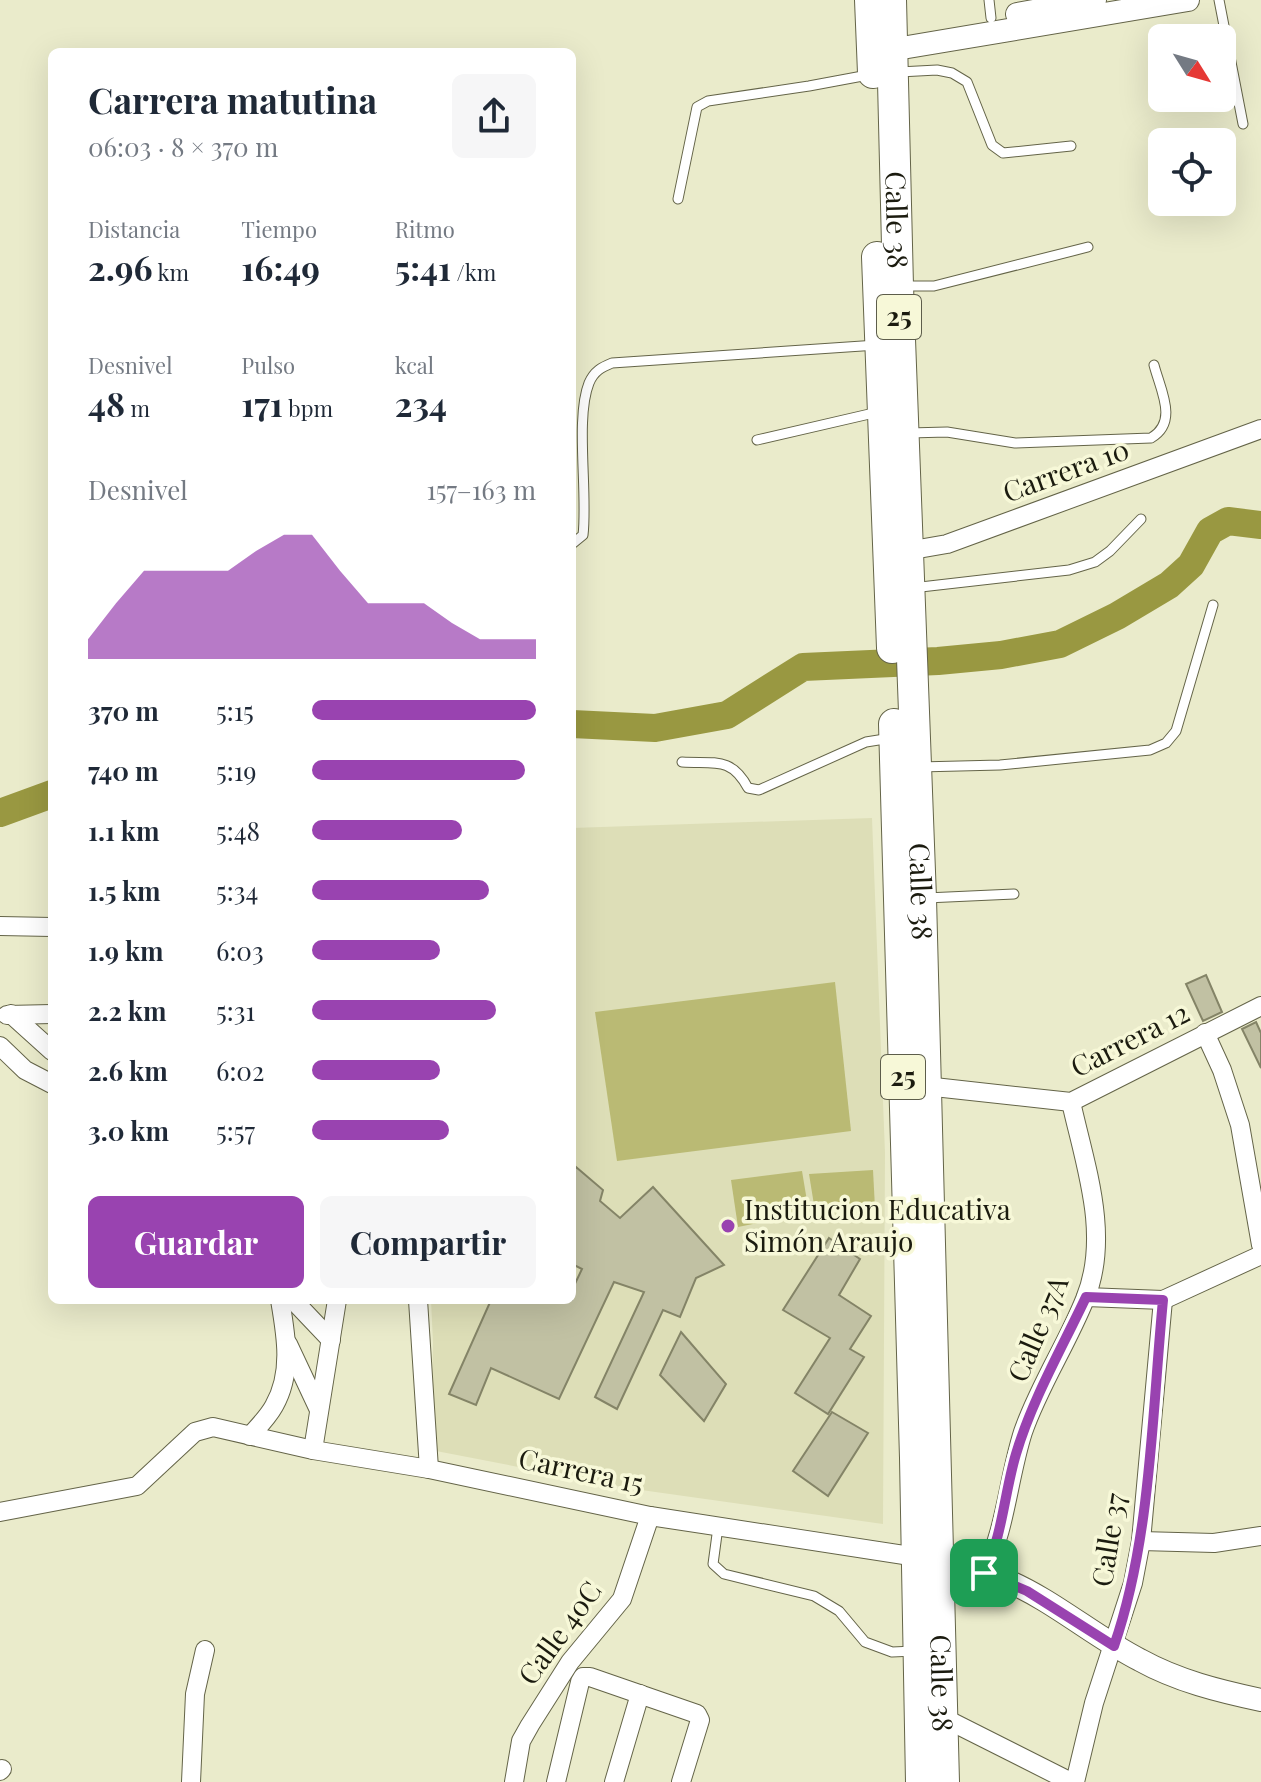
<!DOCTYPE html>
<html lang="es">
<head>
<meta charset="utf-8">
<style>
	:root { --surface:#fff; --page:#f6f6f7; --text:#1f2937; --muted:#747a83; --accent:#9943b0 }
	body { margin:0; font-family:"Playfair Display",serif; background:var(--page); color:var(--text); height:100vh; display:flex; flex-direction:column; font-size:30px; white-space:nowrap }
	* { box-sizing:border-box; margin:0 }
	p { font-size:26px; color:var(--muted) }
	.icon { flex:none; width:44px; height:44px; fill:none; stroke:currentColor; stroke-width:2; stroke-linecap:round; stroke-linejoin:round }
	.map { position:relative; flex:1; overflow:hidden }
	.details { position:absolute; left:48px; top:48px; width:528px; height:1256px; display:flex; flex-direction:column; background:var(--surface); border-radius:12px; box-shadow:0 8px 32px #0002 }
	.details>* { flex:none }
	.needle { width:52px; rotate:127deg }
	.fabs { position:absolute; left:1148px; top:24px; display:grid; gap:16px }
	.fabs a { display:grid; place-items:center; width:88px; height:88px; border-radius:12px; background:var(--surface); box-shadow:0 8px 32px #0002; font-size:40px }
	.pin { position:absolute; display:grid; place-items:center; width:68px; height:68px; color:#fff; margin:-34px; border-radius:16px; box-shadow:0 4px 12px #0006 }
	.round { display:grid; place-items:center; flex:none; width:84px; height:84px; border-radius:12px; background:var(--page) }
	.headline { display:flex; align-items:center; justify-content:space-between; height:136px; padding:0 40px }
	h1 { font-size:36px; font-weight:700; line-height:60px }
	.stats { display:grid; grid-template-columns:repeat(3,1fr); gap:12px; height:136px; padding:8px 40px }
	.stats div { display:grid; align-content:center }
	.stats b { font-size:34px; font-weight:700 }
	.stats small { font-size:22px; font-weight:400 }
	.stats p { font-size:22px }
	.chart { height:224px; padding:16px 40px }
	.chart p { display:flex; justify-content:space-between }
	.chart svg { width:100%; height:144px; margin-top:8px; fill:var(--accent); opacity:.7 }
	.button { display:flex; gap:16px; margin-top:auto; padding:16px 40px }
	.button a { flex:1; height:92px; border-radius:12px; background:var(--accent); color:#fff; font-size:32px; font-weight:700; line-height:92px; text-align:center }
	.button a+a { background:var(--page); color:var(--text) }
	ul { padding:0 40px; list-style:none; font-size:26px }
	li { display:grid; grid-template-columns:128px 96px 1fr; align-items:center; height:60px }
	li i { height:20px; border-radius:10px; background:var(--accent) }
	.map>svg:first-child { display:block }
	.built { fill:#dddeb7 }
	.green { fill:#baba74 }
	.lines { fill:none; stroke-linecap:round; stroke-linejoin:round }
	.river { stroke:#999841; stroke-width:28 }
	.building { fill:#c1c1a3; stroke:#848467; stroke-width:2 }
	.service-casing { stroke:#646448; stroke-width:11 }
	.minor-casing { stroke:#646448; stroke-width:20 }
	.tertiary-casing { stroke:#646448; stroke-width:24 }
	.trunk-casing { stroke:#646448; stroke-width:32 }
	.service { stroke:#fff; stroke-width:9 }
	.minor { stroke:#fff; stroke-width:18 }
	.tertiary { stroke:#fff; stroke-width:22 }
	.trunk { stroke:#fff; stroke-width:30 }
	.route-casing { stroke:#fff; stroke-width:16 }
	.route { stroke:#9943b0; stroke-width:10 }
	.poi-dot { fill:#9943b0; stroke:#f7f8d8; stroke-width:3 }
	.labels { text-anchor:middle; stroke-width:7; stroke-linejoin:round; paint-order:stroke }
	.shield { fill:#f7f8d8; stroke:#5d5d4b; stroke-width:2 }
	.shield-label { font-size:26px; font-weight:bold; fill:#1b1b0f }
	.street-label { font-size:28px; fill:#1b1b0f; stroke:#f7f8d8 }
	.poi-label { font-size:28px; fill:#1b1b0f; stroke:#f7f8d8; text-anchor:start }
</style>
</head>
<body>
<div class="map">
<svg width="1261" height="1782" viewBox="0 0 1261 1782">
	<rect width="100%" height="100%" fill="#eaebcb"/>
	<path class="built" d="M872,818L885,1153L883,1524L627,1488L431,1450L433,1343L431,1300H572V828Z"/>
	<g class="green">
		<path d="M835,982L851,1131L617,1161L595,1012Z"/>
		<path d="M873,1170L875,1208L815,1211L809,1174Z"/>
		<path d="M802,1171L809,1213L738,1227L731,1180Z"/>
	</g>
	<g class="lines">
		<g class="river">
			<path d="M572,724L655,728L727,715L803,667L938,661L1001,655L1060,644L1117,616L1169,585L1191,565L1210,531L1228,521L1261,525"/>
			<path d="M0,813L52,794"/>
		</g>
	</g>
	<g class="building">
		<path d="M1206,975L1222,1012L1203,1021L1186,984Z"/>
		<path d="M1256,1022L1261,1033V1068L1242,1029Z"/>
		<path d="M576,1167L603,1190L600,1201L620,1218L653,1187L724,1265L696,1278L680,1317L663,1310L617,1409L595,1397L644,1292L614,1282L559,1399L491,1368L476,1405L449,1394L491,1300H572V1290L582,1269L572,1264V1177Z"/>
		<path d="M829,1238L860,1259L839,1295L871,1316L850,1349L864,1357L828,1414L795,1393L830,1338L783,1310Z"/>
		<path d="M681,1332L726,1384L704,1421L660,1375Z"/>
		<path d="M832,1412L868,1433L828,1496L793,1471Z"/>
	</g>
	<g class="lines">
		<g class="service-casing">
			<g id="service">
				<path d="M989,0L991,18"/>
				<path d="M1219,0L1243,124"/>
				<path d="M899,72L937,70L952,73L967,82L992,145L1003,153L1071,146"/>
				<path d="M678,199L697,107L708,101L809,86L868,75"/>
				<path d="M901,286H934L1088,247"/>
				<path d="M909,433L947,432L1015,443L1151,438C1179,422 1160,389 1154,365"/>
				<path d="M757,440L878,412"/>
				<path d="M572,544L583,535C588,493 575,418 589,383C594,371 602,367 612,363L877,345"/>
				<path d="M912,588L1069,570L1095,562L1110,551L1141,519"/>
				<path d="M682,762C714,764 731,756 748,788L759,790L866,742L891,738"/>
				<path d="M919,767L1000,765L1150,750L1166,743L1176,731L1213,605"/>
				<path d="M926,898L1014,894"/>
				<path d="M718,1527L713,1564L724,1574L814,1596L839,1611L865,1642L892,1652L915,1651"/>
			</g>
		</g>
		<g class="minor-casing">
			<g id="minor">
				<path d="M901,552L947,544L1261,429"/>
				<path d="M0,926L52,927"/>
				<path d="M11,1014L52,1051"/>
				<path d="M7,1015L52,1014"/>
				<path d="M1205,1033L1222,1070L1240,1125L1261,1245"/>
				<path d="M0,1046L25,1070L52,1084"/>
				<path d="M925,1086L1071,1102L1261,1006"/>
				<path d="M1086,1297L1163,1300L1261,1255"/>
				<path d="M293,1300L331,1340"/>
				<path d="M418,1300L429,1469"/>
				<path d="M288,1344L319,1410"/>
				<path d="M250,1436C258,1427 268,1417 274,1406C293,1373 286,1335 280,1300"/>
				<path d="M313,1450L337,1300"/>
				<path d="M0,1512L137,1486L195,1432L213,1427L313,1450L429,1469L650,1516L917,1557"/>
				<path d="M1141,1541L1214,1543L1261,1536"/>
				<path d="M984,1573C1006,1529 1008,1479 1023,1432C1039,1386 1067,1344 1085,1299C1111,1236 1085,1165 1071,1102"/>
				<path d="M942,1717L1071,1782"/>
				<path d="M0,1771L2,1769"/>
				<path d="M191,1782L195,1694L205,1650"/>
				<path d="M514,1782L521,1741L530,1725L570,1662L622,1599L650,1516"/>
				<path d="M556,1782L580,1682L583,1677H590L697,1714L700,1720L681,1782"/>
				<path d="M614,1782L640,1694"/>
				<path d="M1075,1782L1094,1703L1133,1583L1141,1541L1163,1300"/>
			</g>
		</g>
		<g class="tertiary-casing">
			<g id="tertiary">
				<path d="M1017,14L1095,0"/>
				<path d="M878,52L1188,0"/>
				<path d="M926,1559C952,1563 979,1569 1003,1579C1052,1599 1093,1636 1140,1660C1178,1681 1219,1691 1261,1700"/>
			</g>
		</g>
		<g class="trunk-casing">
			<g id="trunk">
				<path d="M870,0L873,73"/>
				<path id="s1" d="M891,0L898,286L921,898L944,1782"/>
				<path d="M877,257L892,648"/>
				<path d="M894,724L915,1458L921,1782"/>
			</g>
		</g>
		<use href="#service" class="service"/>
		<use href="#minor" class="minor"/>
		<use href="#tertiary" class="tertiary"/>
		<use href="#trunk" class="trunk"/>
	</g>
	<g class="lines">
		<g class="route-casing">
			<path id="route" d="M1086,1297L1163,1300C1152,1413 1151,1539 1114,1646L1027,1591L984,1573C1003,1535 1004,1494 1016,1454C1032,1400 1062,1348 1086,1297Z"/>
		</g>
		<use href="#route" class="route"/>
	</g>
	<circle class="poi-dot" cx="728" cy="1226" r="8"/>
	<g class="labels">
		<g class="shield">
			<rect x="877" y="295" width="44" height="44" rx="6"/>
			<rect x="881" y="1055" width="44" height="44" rx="6"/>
		</g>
		<g class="shield-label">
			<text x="899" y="326">25</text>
			<text x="903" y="1086">25</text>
		</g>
		<g class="street-label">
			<text dy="10" stroke="none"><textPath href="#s1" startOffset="220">Calle 38</textPath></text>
			<text transform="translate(1066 471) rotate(-20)" y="10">Carrera 10</text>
			<text dy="10" stroke="none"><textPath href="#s1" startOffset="892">Calle 38</textPath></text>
			<text transform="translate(1130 1040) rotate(-27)" y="10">Carrera 12</text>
			<text transform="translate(1038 1329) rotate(-67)" y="10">Calle 37A</text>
			<text transform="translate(581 1471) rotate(12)" y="10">Carrera 15</text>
			<text transform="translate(1109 1540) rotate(-81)" y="10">Calle 37</text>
			<text transform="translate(560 1633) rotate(-54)" y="10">Calle 40C</text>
			<text dy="10" stroke="none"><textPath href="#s1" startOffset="1684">Calle 38</textPath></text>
		</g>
		<g class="poi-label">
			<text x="744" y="1220">Institucion Educativa<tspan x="744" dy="32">Simón Araujo</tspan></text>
		</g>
	</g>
</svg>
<div class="fabs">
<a><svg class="needle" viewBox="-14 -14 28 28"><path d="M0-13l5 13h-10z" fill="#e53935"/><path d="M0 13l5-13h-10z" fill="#747a83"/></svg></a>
<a><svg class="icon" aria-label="locate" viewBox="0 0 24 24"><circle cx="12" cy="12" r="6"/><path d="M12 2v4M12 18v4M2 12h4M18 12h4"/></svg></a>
</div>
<div class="pin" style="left:984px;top:1573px;background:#1e9e55"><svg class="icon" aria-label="arrive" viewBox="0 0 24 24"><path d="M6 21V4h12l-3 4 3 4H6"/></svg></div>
<section class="details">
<div class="headline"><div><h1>Carrera matutina</h1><p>06:03 · 8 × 370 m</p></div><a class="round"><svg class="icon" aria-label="share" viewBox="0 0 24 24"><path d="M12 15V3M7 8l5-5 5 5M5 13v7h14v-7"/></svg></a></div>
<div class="stats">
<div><p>Distancia</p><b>2.96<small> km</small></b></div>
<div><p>Tiempo</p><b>16:49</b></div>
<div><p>Ritmo</p><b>5:41<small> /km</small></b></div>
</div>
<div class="stats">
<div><p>Desnivel</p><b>48<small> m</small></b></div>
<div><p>Pulso</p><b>171<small> bpm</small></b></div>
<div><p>kcal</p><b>234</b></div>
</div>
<div class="chart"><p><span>Desnivel</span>157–163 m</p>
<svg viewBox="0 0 160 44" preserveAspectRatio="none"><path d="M0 44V38L10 27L20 17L30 17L40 17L50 17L60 11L70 6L80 6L90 17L100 27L110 27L120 27L130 33L140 38L150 38L160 38V44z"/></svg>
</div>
<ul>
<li><b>370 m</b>5:15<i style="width:100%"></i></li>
<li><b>740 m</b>5:19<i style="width:95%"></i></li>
<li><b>1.1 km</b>5:48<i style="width:67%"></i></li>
<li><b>1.5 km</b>5:34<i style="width:79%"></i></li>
<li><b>1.9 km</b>6:03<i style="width:57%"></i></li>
<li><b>2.2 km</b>5:31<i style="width:82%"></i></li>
<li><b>2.6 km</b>6:02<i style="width:57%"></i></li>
<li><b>3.0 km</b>5:57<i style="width:61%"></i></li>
</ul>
<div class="button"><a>Guardar</a><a>Compartir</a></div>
</section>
</div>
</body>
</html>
